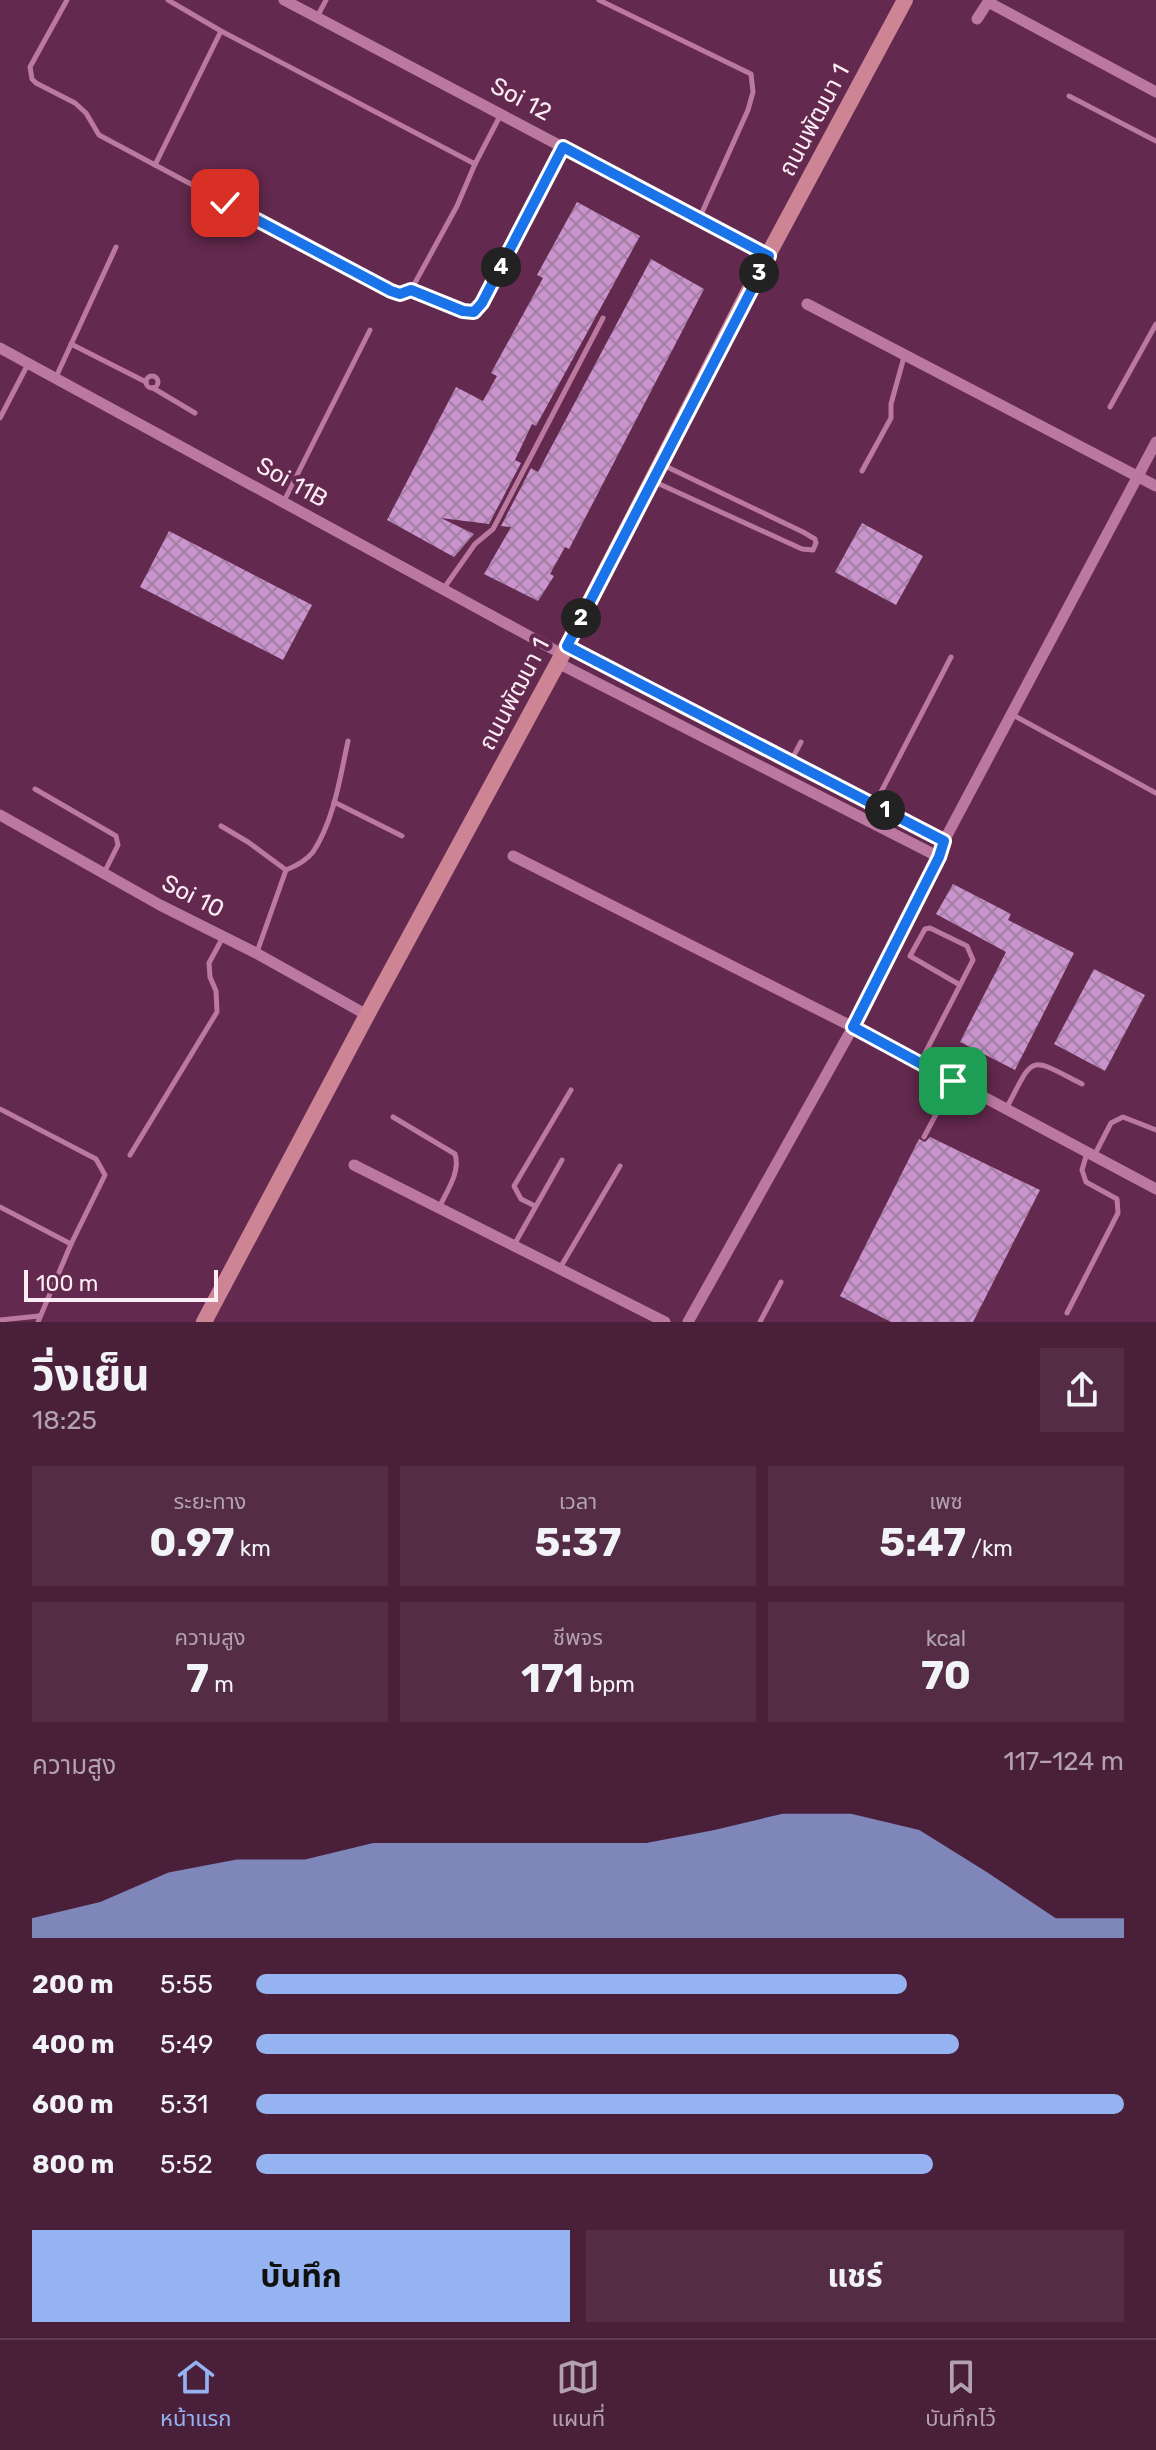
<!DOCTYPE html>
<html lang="th">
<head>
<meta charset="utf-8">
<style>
	:root { --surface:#4a1f3a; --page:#542c45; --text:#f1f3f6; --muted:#b2a2af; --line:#613d54; --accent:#95b2f1 }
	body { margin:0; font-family:Rubik,"Noto Sans Thai",sans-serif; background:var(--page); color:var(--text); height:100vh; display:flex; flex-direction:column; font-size:30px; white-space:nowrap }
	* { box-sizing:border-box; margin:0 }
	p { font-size:26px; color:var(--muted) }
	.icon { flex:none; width:44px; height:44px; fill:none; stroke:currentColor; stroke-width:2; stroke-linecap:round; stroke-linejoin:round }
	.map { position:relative; height:1322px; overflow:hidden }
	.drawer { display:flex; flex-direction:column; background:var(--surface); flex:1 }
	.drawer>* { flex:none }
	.scale { position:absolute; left:24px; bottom:20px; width:194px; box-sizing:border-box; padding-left:8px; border:4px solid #fcedf5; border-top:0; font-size:22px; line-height:28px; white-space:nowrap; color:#fcedf5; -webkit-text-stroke:6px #63294e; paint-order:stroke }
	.pin { position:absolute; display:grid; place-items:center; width:68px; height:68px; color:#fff; margin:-34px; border-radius:16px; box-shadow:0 4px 12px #0006 }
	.km { position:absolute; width:40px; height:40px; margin:-20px; border-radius:50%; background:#222; color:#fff; font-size:22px; line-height:40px; text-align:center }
	.round { display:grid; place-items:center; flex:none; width:84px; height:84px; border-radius:0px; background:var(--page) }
	.summary { display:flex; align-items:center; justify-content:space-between; height:136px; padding:0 32px }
	h1 { font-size:44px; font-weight:700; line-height:60px }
	.figures { display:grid; grid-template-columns:repeat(3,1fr); gap:12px; height:136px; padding:8px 32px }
	.figures div { display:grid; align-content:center; border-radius:0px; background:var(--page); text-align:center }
	.figures b { font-size:40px; font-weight:700 }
	.figures small { font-size:22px; font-weight:400 }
	.figures p { font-size:22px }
	.chart { height:224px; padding:16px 32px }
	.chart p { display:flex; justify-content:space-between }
	.chart svg { width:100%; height:144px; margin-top:8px; fill:var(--accent); opacity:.7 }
	.button { display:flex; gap:16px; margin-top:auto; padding:16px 32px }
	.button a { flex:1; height:92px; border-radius:0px; background:var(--accent); color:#111; font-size:32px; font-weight:700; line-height:92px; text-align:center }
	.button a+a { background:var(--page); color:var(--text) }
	ul { padding:0 32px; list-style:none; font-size:26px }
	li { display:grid; grid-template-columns:128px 96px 1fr; align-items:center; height:60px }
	li i { height:20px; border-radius:10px; background:var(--accent) }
	.dock { display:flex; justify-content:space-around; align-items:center; height:112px; border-top:2px solid var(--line); background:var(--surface); font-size:22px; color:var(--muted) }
	.dock a { display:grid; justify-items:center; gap:4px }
	.dock .on { color:var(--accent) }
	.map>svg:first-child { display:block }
	.building { fill:url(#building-cross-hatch) }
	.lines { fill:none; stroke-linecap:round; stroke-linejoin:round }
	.lane { stroke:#bc79a0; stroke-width:5 }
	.street { stroke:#bc79a0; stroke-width:11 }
	.secondary { stroke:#cd8596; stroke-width:16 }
	.route-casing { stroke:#fff; stroke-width:16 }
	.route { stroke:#1a73e8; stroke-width:10 }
	.labels { text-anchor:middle; stroke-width:8; stroke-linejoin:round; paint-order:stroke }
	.street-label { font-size:24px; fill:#fcedf5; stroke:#63294e }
</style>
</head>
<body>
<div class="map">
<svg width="1156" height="1322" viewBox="0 0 1156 1322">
	<defs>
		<pattern id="building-cross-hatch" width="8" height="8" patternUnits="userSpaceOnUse" patternTransform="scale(2)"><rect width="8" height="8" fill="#c894cb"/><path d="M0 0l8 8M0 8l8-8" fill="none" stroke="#a37da4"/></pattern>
	</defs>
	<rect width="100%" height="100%" fill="#63294e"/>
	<g class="building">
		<path d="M577,202L640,236L536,426L532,424L515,460L521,463L489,524L441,518L474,534L454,557L387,520L456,387L483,401L497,376L491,373L543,278L537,275Z"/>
		<path d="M651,259L704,289L569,549L565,547L550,574L554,576L538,601L484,574L511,527L501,526L531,468L538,472Z"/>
		<path d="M862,523L923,556L896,605L835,572Z"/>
		<path d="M169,531L312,605L283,660L140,587Z"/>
		<path d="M953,884L1011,914L1008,920L1074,953L1015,1070L960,1042L1006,952L936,914Z"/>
		<path d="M1094,969L1145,995L1105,1071L1054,1044Z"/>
		<path d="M930,1137L1040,1190L973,1322H891L840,1296L919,1139L925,1142Z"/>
	</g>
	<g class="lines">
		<g class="lane">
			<path d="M67,0L30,67L32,79L36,83L75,103L86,113L99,135L391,291L400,294L410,292L457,206L475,164"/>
			<path d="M599,0L751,74L753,92L748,110L700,217"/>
			<path d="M317,17L326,0"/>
			<path d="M221,31L475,164L501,114"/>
			<path d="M1069,96L1156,141"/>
			<path d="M155,165L221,31L168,0"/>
			<path d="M411,290L463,311L474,312L482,303L563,147"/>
			<path d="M71,344L146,382"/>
			<circle cx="152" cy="382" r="6"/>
			<path d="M56,377L116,247"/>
			<path d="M153,388L195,413"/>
			<path d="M1110,407L1156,324"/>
			<path d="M0,418L28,364"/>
			<path d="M862,471L891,418V404L904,357"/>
			<path d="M655,482L802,549L813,550L816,543L815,539L803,532L663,465"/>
			<path d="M284,501L370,330"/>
			<path d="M444,588L475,544L493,529L603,318"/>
			<path d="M1013,715L1156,793"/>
			<path d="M791,761L801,742"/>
			<path d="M35,789L116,836L118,845L104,873"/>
			<path d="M334,802L402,836"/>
			<path d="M867,819L951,657"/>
			<path d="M221,826L248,842L286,870L257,952"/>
			<path d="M286,870C296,866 306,861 313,852C334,820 340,778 348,741"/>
			<path d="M920,1063L973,960L967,946L930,928L925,929L910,956L960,985"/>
			<path d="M0,1109L96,1159L105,1175L71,1244L38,1322"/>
			<path d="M1006,1109C1035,1054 1027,1056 1082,1084"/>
			<path d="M393,1117L455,1154C461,1172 446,1192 439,1208"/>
			<path d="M924,1137L953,1082"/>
			<path d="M130,1155L217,1012L216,991L210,977L209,963L223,937"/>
			<path d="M1094,1156L1111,1123L1123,1117L1156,1130"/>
			<path d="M535,1206L521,1199L514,1186L571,1090"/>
			<path d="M0,1207L71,1244"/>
			<path d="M514,1245L562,1160"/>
			<path d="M560,1268L620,1166"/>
			<path d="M1067,1313L1118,1213L1117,1199L1086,1182L1082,1170L1087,1153"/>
			<path d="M0,1320L39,1316"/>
			<path d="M760,1322L781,1282"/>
		</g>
		<g class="street">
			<path d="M284,0L769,256"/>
			<path d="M977,19L988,2L1156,92"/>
			<path d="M807,304L1156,486"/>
			<path d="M0,348L562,654"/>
			<path d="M567,646L944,841"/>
			<path d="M558,663L939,857"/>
			<path d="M0,815L160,905L256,953L367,1015"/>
			<path d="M513,856L853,1027L1156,1189"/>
			<path d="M354,1165L665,1322"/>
			<path d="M688,1322L853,1027L939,857L944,841L1156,442"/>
		</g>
		<path class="secondary" d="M204,1322L367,1015L567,646L754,281L905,0"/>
	</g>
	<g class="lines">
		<g class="route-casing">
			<path id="route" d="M225,203L391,291L400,294L411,290L463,311L474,312L482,303L563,147L769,256L567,646L944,841L939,857L853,1027L953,1081"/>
		</g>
		<use href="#route" class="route"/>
	</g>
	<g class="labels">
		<g class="street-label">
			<text transform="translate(521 99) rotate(28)" y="8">Soi 12</text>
			<text transform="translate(814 120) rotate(-62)" y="8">ถนนพัฒนา 1</text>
			<text transform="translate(292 482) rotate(29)" y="8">Soi 11B</text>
			<text transform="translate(514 694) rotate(-62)" y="8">ถนนพัฒนา 1</text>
			<text transform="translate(193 896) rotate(27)" y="8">Soi 10</text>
		</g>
	</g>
</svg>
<div class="scale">100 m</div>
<div class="pin" style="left:953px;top:1081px;background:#1e9e55"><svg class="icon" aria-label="arrive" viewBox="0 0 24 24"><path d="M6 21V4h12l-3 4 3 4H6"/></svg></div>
<div class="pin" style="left:225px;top:203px;background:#d93025"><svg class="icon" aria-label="check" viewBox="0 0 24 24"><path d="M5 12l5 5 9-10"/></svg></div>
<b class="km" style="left:885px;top:810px">1</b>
<b class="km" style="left:581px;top:618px">2</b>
<b class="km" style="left:759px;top:273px">3</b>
<b class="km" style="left:501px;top:267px">4</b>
</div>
<section class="drawer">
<div class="summary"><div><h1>วิ่งเย็น</h1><p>18:25</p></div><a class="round"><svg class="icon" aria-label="share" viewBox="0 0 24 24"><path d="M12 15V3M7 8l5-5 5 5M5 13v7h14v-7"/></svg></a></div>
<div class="figures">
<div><p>ระยะทาง</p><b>0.97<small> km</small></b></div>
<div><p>เวลา</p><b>5:37</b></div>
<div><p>เพซ</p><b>5:47<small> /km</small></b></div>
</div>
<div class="figures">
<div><p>ความสูง</p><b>7<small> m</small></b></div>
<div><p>ชีพจร</p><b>171<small> bpm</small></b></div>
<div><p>kcal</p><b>70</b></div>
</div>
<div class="chart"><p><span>ความสูง</span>117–124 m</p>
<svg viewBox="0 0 160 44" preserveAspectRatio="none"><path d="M0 44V38L10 33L20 24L30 20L40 20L50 15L60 15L70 15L80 15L90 15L100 11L110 6L120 6L130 11L140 24L150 38L160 38V44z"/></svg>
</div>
<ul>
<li><b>200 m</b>5:55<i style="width:75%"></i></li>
<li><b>400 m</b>5:49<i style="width:81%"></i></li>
<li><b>600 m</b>5:31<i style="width:100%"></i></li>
<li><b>800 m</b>5:52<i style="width:78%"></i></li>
</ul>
<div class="button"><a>บันทึก</a><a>แชร์</a></div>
</section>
<nav class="dock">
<a class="on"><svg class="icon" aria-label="home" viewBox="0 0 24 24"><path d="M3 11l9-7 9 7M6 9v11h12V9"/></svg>หน้าแรก</a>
<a><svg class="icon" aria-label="map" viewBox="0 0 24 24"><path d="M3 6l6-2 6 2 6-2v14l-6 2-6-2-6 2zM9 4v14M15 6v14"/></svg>แผนที่</a>
<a><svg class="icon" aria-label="saved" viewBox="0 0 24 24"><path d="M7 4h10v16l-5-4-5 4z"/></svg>บันทึกไว้</a>
</nav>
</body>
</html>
